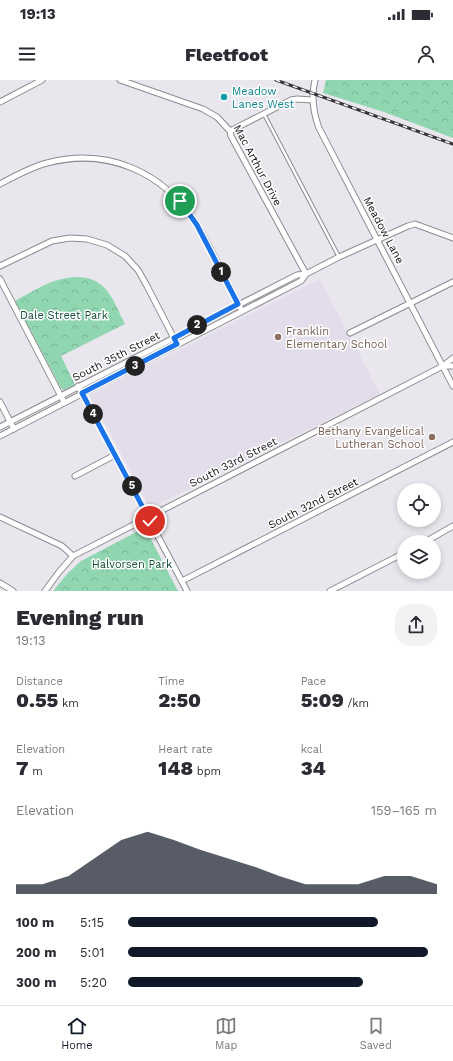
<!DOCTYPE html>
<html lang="en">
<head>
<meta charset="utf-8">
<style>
	:root { --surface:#fff; --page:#f2f2f3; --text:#2b2b33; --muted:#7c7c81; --line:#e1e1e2; --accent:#111827 }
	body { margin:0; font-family:"Work Sans",sans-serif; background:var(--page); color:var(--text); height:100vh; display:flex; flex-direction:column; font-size:15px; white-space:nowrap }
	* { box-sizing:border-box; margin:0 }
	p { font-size:13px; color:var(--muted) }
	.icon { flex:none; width:22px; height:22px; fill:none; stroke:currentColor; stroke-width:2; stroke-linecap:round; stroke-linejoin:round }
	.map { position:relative; height:511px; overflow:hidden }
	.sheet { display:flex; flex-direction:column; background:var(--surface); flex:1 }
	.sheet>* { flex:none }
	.tools { position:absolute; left:397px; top:403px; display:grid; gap:8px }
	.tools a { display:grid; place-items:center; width:44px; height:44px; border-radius:50%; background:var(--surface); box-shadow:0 2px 6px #0003; font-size:20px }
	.pin { position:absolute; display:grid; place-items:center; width:34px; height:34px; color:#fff; margin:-17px; border:2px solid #fff; border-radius:50%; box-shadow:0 1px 4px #0007 }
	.km { position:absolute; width:20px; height:20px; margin:-10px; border-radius:50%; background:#222; color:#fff; font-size:11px; line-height:20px; text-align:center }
	.round { display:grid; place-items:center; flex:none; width:42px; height:42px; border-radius:16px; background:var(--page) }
	.overview { display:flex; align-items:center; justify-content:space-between; height:68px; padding:0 16px }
	h1 { font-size:22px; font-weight:800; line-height:30px }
	.stats { display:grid; grid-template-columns:repeat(3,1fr); gap:6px; height:68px; padding:4px 16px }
	.stats div { display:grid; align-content:center }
	.stats b { font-size:20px; font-weight:800 }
	.stats small { font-size:11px; font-weight:400 }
	.stats p { font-size:11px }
	.chart { height:112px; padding:8px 16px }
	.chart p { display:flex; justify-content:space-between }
	.chart svg { width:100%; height:72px; margin-top:4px; fill:var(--accent); opacity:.7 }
	ul { padding:0 16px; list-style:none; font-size:13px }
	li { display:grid; grid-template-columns:64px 48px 1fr; align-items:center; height:30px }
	li i { height:10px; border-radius:5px; background:var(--accent) }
	.status { display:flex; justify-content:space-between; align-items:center; height:28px; padding:0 20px; background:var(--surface); direction:ltr }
	.status svg { height:11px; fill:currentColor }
	header { display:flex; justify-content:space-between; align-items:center; height:52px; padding:0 16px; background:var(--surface); font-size:18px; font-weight:800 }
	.dock { display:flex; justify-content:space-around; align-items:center; height:56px; border-top:1px solid var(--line); background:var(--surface); font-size:11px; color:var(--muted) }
	.dock a { display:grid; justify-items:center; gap:2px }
	.dock .selected { color:var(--accent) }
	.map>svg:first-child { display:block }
	.built { fill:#e3ddeb }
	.park { fill:url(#park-crowns) }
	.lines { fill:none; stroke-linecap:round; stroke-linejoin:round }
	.lane-casing { stroke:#8c8a90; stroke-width:4.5 }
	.street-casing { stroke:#8c8a90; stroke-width:7 }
	.lane { stroke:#fff; stroke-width:2.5 }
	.street { stroke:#fff; stroke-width:5 }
	.rail-casing { stroke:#353436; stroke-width:3 }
	.rail { stroke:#fff; stroke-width:1.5; stroke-dasharray:4.5; stroke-linecap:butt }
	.route-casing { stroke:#fff; stroke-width:8 }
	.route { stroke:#1a73e8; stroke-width:5 }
	.culture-dot { fill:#0f9aa8; stroke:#fff; stroke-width:1.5 }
	.education-dot { fill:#8d6e63; stroke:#fff; stroke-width:1.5 }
	.labels { text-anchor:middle; stroke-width:3; stroke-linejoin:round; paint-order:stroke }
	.culture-label { font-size:11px; fill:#0d838f; stroke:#fff; text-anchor:start }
	.street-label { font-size:11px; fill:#151416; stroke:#fff }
	.park-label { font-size:11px; fill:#114e34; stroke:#fff }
	.education-label { font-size:11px; fill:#785e54; stroke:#fff; text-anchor:start }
</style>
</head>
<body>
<div class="status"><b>19:13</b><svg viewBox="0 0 49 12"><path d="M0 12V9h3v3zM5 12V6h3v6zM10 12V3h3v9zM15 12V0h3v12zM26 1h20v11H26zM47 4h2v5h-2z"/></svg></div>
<header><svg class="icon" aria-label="menu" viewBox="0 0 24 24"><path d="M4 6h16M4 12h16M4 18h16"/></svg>Fleetfoot<svg class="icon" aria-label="person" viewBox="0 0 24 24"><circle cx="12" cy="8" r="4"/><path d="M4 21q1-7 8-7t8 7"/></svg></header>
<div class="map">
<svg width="453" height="511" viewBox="0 0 453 511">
	<defs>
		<pattern id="park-crowns" width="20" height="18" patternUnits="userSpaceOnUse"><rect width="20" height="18" fill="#90d6b1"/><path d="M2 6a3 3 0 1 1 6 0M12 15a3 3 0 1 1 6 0" fill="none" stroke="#7bb798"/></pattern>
	</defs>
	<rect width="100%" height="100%" fill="#e9e7ed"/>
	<path class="built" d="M320,199L380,314L150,428L90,315Z"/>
	<g class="park">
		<path d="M326,0H453V58L384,32L323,13Z"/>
		<path d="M78,197C108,198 113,221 125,244L61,276L75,305L64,310L61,308L15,221C37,209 52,198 78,197Z"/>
		<path d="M142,449L146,450L178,511H53L67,494L81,481Z"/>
	</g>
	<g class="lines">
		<g class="lane-casing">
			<path id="lane" d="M264,34L339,177"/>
		</g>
		<g class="street-casing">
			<g id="street">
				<path d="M120,0L203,29L217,37L230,51L231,56L306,194"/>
				<path d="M315,0C311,17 313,32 319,48L453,306"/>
				<path d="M0,22L42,0"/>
				<path d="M230,51L291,20L297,19L312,20"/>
				<path d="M0,104C15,96 31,87 47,83C108,67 164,92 197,145C214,172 226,203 242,231"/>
				<path d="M0,186L52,161L70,158L87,159L107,165L125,176L138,190L147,206L177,264"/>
				<path d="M0,199L64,322"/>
				<path d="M350,253L453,202"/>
				<path d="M443,286H453"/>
				<path d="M78,306L187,511"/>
				<path d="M0,322L14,349"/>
				<path d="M0,347L297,195L306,194L339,177L408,146L415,144L453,158"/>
				<path d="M0,356L301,201L306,194"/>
				<path d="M75,396L115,375"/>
				<path d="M0,437L62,466L73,476"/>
				<path d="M425,462L453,446"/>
				<path d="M182,501L453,362"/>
				<path d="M0,503L13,511"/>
				<path d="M45,511L59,492L73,476L443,286L453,278"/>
				<path d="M330,511L404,473"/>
			</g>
		</g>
		<use href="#lane" class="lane"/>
		<use href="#street" class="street"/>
		<g class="rail-casing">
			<path id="rail" d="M276,0L453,64"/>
		</g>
		<use href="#rail" class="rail"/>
	</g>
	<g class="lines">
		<g class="route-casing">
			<path id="route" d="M150,441L82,313L177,264L174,258L238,224L197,145L180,121"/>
		</g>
		<use href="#route" class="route"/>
	</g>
	<circle class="culture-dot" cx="224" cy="17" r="4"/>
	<g class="education-dot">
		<circle cx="278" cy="257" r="4"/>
		<circle cx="432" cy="357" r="4"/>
	</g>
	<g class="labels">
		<g class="culture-label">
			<text x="232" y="15">Meadow<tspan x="232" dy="13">Lanes West</tspan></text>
		</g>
		<g class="street-label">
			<text transform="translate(258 85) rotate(62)" y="4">Mac Arthur Drive</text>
			<text transform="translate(384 150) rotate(62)" y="4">Meadow Lane</text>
			<text transform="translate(116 276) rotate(-27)" y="4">South 35th Street</text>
			<text transform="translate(233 382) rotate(-27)" y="4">South 33rd Street</text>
			<text transform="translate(313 423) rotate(-27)" y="4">South 32nd Street</text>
		</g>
		<g class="park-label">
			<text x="64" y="239">Dale Street Park</text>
			<text x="132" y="488">Halvorsen Park</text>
		</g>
		<g class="education-label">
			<text x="286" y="255">Franklin<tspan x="286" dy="13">Elementary School</tspan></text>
			<text x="424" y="355" text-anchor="end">Bethany Evangelical<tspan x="424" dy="13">Lutheran School</tspan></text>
		</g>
	</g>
</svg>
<div class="tools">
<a><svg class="icon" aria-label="locate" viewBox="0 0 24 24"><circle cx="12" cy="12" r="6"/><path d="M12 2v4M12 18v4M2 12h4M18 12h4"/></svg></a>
<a><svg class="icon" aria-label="layers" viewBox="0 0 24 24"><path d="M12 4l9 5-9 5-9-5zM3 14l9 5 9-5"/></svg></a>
</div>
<div class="pin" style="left:180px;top:121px;background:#1e9e55"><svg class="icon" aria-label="arrive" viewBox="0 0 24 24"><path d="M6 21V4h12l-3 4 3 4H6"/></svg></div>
<div class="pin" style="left:150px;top:441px;background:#d93025"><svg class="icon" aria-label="check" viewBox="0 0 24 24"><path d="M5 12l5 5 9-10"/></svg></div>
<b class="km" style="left:221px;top:192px">1</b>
<b class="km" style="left:197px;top:245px">2</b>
<b class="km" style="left:135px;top:286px">3</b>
<b class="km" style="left:93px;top:334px">4</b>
<b class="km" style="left:132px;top:406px">5</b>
</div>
<section class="sheet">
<div class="overview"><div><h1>Evening run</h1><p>19:13</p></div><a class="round"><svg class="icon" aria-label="share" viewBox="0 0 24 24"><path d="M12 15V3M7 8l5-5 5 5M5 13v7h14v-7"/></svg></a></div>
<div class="stats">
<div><p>Distance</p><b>0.55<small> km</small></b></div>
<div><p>Time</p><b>2:50</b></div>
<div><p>Pace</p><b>5:09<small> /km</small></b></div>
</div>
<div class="stats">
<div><p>Elevation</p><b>7<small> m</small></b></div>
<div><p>Heart rate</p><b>148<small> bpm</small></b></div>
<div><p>kcal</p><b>34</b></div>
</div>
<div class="chart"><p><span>Elevation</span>159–165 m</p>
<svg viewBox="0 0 160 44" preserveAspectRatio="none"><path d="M0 44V38L10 38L20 33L30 22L40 11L50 6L60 11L70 17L80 22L90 27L100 33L110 38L120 38L130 38L140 33L150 33L160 38V44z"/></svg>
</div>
<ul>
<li><b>100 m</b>5:15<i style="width:81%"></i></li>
<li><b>200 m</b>5:01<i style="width:97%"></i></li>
<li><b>300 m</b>5:20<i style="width:76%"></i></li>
</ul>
</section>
<nav class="dock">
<a class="selected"><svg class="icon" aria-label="home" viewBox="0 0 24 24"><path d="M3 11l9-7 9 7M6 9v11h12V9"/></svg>Home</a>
<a><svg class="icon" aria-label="map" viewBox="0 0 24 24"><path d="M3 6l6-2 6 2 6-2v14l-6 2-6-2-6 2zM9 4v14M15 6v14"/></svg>Map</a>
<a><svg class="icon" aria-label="saved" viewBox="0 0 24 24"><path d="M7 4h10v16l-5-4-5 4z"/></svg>Saved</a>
</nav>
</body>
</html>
